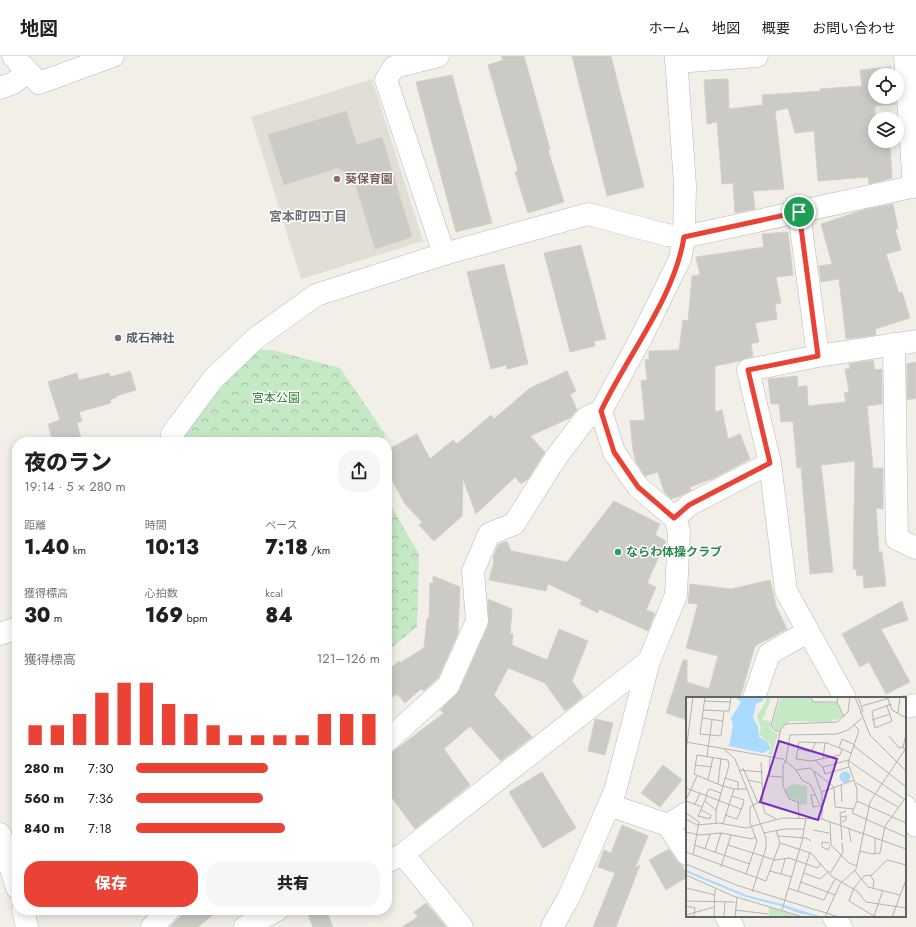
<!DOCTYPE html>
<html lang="ja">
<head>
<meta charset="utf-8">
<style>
	:root { --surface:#fff; --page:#f6f6f6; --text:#202124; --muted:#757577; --line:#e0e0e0; --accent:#ea4335 }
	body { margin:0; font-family:Jost,"Noto Sans JP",sans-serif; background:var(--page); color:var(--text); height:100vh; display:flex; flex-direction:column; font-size:15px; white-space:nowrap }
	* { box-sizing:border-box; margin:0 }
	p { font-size:13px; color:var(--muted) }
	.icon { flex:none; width:22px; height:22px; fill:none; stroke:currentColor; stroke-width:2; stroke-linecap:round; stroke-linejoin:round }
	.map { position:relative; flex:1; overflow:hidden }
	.side { position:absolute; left:12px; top:381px; width:380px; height:478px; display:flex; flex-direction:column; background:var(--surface); border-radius:16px; box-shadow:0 2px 10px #0003 }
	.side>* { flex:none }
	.buttons { position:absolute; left:868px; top:12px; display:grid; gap:8px }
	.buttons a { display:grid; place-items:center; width:36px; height:36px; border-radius:50%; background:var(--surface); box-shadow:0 2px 10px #0003; font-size:20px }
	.pin { position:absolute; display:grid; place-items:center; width:34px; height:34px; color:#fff; margin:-17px; border:2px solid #fff; border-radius:50%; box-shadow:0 1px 4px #0007 }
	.round { display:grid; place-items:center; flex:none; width:42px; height:42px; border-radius:16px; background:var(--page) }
	.overview { display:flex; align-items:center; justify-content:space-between; height:68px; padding:0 12px }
	h1 { font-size:22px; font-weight:800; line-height:30px }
	.figures { display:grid; grid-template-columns:repeat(3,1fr); gap:6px; height:68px; padding:4px 12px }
	.figures div { display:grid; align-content:center }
	.figures b { font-size:20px; font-weight:800 }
	.figures small { font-size:11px; font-weight:400 }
	.figures p { font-size:11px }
	.chart { height:112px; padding:8px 12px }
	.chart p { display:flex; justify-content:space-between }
	.chart svg { width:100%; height:72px; margin-top:4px; stroke:var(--accent); stroke-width:6 }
	.button { display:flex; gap:8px; margin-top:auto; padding:8px 12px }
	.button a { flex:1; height:46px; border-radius:16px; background:var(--accent); color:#fff; font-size:16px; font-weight:800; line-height:46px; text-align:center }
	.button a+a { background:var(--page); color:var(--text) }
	ul { padding:0 12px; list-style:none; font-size:13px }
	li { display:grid; grid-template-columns:64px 48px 1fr; align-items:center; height:30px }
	li i { height:10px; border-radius:5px; background:var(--accent) }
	header { display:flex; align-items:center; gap:24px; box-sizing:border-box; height:56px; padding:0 20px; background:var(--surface); border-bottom:1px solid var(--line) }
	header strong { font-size:19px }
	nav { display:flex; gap:22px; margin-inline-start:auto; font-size:14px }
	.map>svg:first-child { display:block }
	.education { fill:#e1ded6 }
	.forest { fill:url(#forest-crowns) }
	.building { fill:#cccac5; stroke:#d6d1c6 }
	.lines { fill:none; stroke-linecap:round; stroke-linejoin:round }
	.street-casing { stroke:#b5b8bc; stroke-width:23 }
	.secondary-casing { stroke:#b6babf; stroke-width:23 }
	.street { stroke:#fff; stroke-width:22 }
	.secondary { stroke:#fff; stroke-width:22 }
	.route-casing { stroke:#fff; stroke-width:8 }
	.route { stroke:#ea4335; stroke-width:5 }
	.education-dot { fill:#8d6e63; stroke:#fff; stroke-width:1.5 }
	.worship-dot { fill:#6b7280; stroke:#fff; stroke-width:1.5 }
	.leisure-dot { fill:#2e9e5b; stroke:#fff; stroke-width:1.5 }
	.labels { text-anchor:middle; stroke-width:3; stroke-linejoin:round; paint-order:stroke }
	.education-label { font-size:12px; font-weight:bold; fill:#785e54; stroke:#fff; text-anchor:start }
	.worship-label { font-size:12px; font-weight:bold; fill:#5b616d; stroke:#fff; text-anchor:start }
	.park-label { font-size:12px; fill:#348238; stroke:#fff }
	.leisure-label { font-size:12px; font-weight:bold; fill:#27864d; stroke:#fff; text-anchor:start }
	.neighbourhood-label { font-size:13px; font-weight:bold; fill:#70757a; stroke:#fff }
	.inset-river { fill:none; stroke:#aadaff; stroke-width:2 }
	.inset-road { fill:none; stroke:#b3b3b1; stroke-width:1 }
	.view { fill:#7b2cbf; fill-opacity:0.15; stroke:#7b2cbf; stroke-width:2 }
	.inset-edge { fill:none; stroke:#5f6368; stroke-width:2 }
</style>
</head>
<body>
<header>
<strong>地図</strong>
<nav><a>ホーム</a><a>地図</a><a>概要</a><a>お問い合わせ</a></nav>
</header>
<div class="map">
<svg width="916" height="871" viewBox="0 0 916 871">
	<defs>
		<pattern id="forest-crowns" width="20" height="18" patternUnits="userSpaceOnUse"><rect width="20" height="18" fill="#c5e8c5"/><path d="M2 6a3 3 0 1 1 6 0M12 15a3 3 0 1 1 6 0" fill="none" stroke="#a3c0a4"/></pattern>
	</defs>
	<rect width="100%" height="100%" fill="#f1efe8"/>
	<path class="education" d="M372,23L423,185L301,223L251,61Z"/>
	<g class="forest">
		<path d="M258,294H272L340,312L386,379L378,386H182L183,380L218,335Z"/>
		<path d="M387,443L419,498L417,571L387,595Z"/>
	</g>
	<g class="building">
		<path d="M501,0H524L550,93L548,94L564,146L528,157L515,116L518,115L488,9L503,4Z"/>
		<path d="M572,0H611L644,131L607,140Z"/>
		<path d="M891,11L892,19H875V41H894L895,48L875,50V85H890L892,122L869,128L868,121L818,125L814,75L795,77L788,52L775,55L784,133L753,135L755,153L735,157L733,127L722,128L717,66L707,68L704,24L728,23L729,53L763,49L762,39L821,35L820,33L862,30L860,14Z"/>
		<path d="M452,19L492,167L456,176L416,26Z"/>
		<path d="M346,55L357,89L382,81L412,181L375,193L353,120L338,112L284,129L268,79Z"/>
		<path d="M893,148L898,173H895L901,194L886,198L899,237L902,236L910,262L875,273L876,279L846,283L839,223L821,226L819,210L832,208L821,168L863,154Z"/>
		<path d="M788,176L793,219L776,221L781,247L775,248L777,263L755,267L759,286L751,288L753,300L739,305L715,310V356L722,354L728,383L740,378L750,403L714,422L690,431L691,434L680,440L671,443L664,436L658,416L645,420L636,406L633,394L630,365L645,364L641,325L647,324L645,304L649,303V295L679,294L683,264L688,265L692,220L700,219L696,201L764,191L762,178Z"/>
		<path d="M581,189L606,283L594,285L595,290L570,296L544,197Z"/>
		<path d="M504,208L528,308L507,313L506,309L491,313L467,216Z"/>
		<path d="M873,304L875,314L882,313V348L867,350L873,412H883V453L876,452L879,496H882L886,530L864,532L863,519L857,520L856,513H853L855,405L821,409L833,516L810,518L801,411L797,412L793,365L781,366L779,348H771L768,323L797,320L798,331L807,330L808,350L846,346L844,337L849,336L845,313H850L849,308Z"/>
		<path d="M916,306V342L907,344V308Z"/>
		<path d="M130,315L136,334L116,340L117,341L110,344L111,347L79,356L82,365L77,367L82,386H53L48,368L60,364L48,326L77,317L79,324L109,317L111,321Z"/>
		<path d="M567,315L576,335L570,338L577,354L570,362L530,380L545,396L528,423L521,428L515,421L476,458L463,423L462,460L434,485L419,469L422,466L405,448L387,415V394L417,378L430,403L453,384L457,388L491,359L494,363L530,332Z"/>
		<path d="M614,445L660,468L655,479L666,485L647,527L656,531L646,554L655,557L648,575L599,553L598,557L580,548L582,544L548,528L546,535L489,524L494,505L493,501L498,489L507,485L511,495L567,506Z"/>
		<path d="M433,520L460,531L458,577L438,622L424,635L421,633L405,647L397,638L387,644V615L399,605L400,607L424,592L427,562H429L430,527H433Z"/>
		<path d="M770,524L776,550L787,573L755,590L740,642H687V664L666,657L683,604H687V626L709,633L718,600L686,592L698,548L688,547L690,528L731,533Z"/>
		<path d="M488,543L512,553L510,578H513L512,589L547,604L559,573L588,585L572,625L583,641L565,655L545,627L508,612L494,639L532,681L501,705L470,670L444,693L470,729L415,773L387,735V700L444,657L440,654L459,635L488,570Z"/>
		<path d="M902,545L908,564L881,573L910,626L886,638L869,606L860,611L842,578Z"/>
		<path d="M595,663L613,667L605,699L588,695Z"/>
		<path d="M663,709L682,724L660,751L641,737Z"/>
		<path d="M542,716L576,772L543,792L509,736Z"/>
		<path d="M622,769L648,780L635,812L640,809L616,871H593L615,817L598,811L604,794L611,797Z"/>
		<path d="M669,793L677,805L682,809L687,821L666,834L649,804Z"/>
		<path d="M426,847L446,871H402L418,861L414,856Z"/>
		<path d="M187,854H219L198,871H170Z"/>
		<path d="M306,854H326L333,871H313Z"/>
	</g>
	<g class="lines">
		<g class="street-casing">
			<g id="street">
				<path d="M13,0L39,27L113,0"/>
				<path d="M438,0L394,11L386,24L444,198"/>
				<path d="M905,0L914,130"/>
				<path d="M676,6L757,0"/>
				<path d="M0,32L13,27L28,16"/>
				<path d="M799,156L818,300"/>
				<path d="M894,288L897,483L916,492"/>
				<path d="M172,386V378L213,323L256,282L316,239L444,198L588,158L667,179L684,181L916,130"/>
				<path d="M675,462L689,449L770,407"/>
				<path d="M0,578L17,572"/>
				<path d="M754,642L769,598L807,576"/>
				<path d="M845,642L786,535L770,407L748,314L818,300L916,285"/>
				<path d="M905,651L916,649"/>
				<path d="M387,685L448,630L477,565L473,515L489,478L514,468L557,400L586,362L601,355"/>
				<path d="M609,749L668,769"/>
				<path d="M905,750L916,770"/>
				<path d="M687,757L668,769L687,798"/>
				<path d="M403,798L462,871"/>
				<path d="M387,806L403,798L649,605"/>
				<path d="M726,860L733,871"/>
				<path d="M833,860L841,871"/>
				<path d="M152,871L169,854"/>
				<path d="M245,871L277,854"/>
				<path d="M552,871L569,841L615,735L649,605L676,539L679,475L675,462L638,431L614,396L601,355L641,282L680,203L684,181L685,129L676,0"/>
			</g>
		</g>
		<g class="secondary-casing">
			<g id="secondary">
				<path d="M0,778L17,832"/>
				<path d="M23,854L27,871"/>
			</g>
		</g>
		<use href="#street" class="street"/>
		<use href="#secondary" class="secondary"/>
	</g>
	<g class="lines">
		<g class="route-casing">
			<path id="route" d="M799,156L818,300L748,314L770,407L689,449L674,462L638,431L614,396L601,355C628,298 674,243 684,181Z"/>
		</g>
		<use href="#route" class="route"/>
	</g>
	<circle class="education-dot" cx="337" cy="123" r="4"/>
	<circle class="worship-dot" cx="118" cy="282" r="4"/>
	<circle class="leisure-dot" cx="618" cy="496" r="4"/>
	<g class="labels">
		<g class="education-label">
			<text x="345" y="127">葵保育園</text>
		</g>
		<g class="worship-label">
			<text x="126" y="286">成石神社</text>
		</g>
		<g class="park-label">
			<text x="276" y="346">宮本公園</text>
		</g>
		<g class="leisure-label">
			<text x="626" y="500">ならわ体操クラブ</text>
		</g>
		<g class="neighbourhood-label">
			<text x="308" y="165">宮本町四丁目</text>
		</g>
	</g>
	<g transform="translate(686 641)">
		<rect width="220" height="220" fill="#f1efe8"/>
		<path d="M78,0H83L84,5L76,23L84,24L85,33L92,37L86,58L82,57L86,51L84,47L73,38L75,31L71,19L81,3ZM95,0H125L126,5L151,6L157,20L142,25L104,24L93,34L87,31L86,27ZM107,87L121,89V107L113,108L111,103L104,101L99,94L102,89ZM83,210L114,220H83Z" fill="#c5e8c5"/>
		<path d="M49,0H77V4L70,7L67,21L72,30L73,40L81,45L85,52L77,56L43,49L47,28L45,21L55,5ZM153.5 80a5.5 5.5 0 1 1 11 0a5.5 5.5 0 1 1-11 0ZM98,208L136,220L116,217L97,210Z" fill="#aadaff"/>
		<path class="inset-river" d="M0,174L60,199L99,209"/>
		<path class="inset-road" d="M19,0L14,37L35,39L38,14H43L45,0M93,0L85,28L88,33L94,35M125,0L127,5H151M152,0L151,5L158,20M169,0L184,38L220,74M172,0L177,14L174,16M201,0L206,13L220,21M18,4L44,5M176,9L203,1M201,9L206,24L189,31L186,14L206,7M17,13L38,14M212,16L214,0M16,21L37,24M186,23L204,17M168,28L173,33L162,66L171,92V104L166,116L220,140M220,38L217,50L220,54M203,39L213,51L217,50M0,45L97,62L110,73L124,71L148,90L149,110L168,112M168,49L220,90M153,51L156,42L169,48M38,52L49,62L80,141V151L66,195M112,52L125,55L130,45M156,52L154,58L126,64L110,62L113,45L141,46L156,52L165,56M0,54L7,0M21,59L26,23M84,59L83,79L96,80M88,60L95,32L99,27L151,25L162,15L164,0M137,62L139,46M129,63L138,72M163,63L137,70L139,77L163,70M163,64L218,102M9,68L26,70M57,71L72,106M53,73L77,75M110,73L116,83L125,88L137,115M128,75L136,97V122M39,81L52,85V93M22,83L27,60M62,83L76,86M170,86L212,110M32,87L35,61M155,88L156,105M0,91L55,112M136,95L168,83M20,98L23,92L35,96M129,98H125L127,110L133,109M0,103L11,79M0,104L16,110M19,104L30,113M76,104L79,116L90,122M171,104L220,126M9,107L14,96M0,116L13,125L7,158M39,118L51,122L57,108L58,103L46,99M12,119L24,122L25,118L15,113M12,120L21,98M155,120L160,119V123L156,125M0,122L11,128L33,126L60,131L96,121L136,122L220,152M113,122L112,105L103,102L97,89V69L100,63L104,38L151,37L162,33L176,21M144,125L145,148L163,166L171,169M30,127V113L34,100L35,96L37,89L39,81L40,80L43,68L42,63L11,58L8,77L34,88L37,89L48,92H61M37,127L48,92M163,132L165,145M90,133L94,146L125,156L145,179L171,194L180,205L220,211M127,133L143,136M0,135L13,138L35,136L66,142L70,140M78,136L99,132H117M92,139L120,141L125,144M156,143L154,116L160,114M143,146L136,145V150L142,153L144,149M8,148L64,167M42,148L89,163L103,161L132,171L135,166M19,152L24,137M174,154L186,157L194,156L199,129L220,100M0,155L80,184L94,146M29,156L35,136M189,157V141M0,167L50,188L153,220M35,170L45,138M84,174L106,180M169,174L182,190L214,198M118,176L134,182L143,174M60,177L71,144L64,126V110L77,103L75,65M95,177L99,162M144,177L157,155L156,146M0,178L47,199L117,220M184,178L188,184L187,191M115,185L149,198M0,191L29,198M102,191L138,203L149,182M112,194L124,155M0,204L49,205M0,209L9,211L8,220M49,213L82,217M96,213L116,144L120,121M0,218L28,210M188,219L163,204L168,191L178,179L186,178L201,163L220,168M188,219L197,193M28,220L29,192M38,220L39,205M49,220L51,200M139,220L154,187L170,172L184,105L220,51M206,220L220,183"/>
		<path class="view" d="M93,44L151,62L132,123L74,105Z"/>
		<rect width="220" height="220" class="inset-edge"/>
	</g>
</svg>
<div class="buttons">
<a><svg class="icon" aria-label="locate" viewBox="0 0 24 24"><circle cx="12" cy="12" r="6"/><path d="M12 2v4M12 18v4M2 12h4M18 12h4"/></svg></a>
<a><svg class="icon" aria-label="layers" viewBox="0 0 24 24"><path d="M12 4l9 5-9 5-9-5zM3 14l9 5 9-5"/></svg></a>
</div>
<div class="pin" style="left:799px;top:156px;background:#1e9e55"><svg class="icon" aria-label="arrive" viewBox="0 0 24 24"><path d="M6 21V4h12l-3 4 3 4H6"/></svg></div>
<section class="side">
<div class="overview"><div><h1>夜のラン</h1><p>19:14 · 5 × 280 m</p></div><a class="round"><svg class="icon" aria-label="share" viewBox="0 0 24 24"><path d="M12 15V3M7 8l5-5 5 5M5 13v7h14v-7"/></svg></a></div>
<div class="figures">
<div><p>距離</p><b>1.40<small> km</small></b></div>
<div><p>時間</p><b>10:13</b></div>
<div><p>ペース</p><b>7:18<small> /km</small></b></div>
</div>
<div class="figures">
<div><p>獲得標高</p><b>30<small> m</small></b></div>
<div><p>心拍数</p><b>169<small> bpm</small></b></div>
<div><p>kcal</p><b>84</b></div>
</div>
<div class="chart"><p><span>獲得標高</span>121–126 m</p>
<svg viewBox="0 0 160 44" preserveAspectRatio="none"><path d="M5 44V32M15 44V32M25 44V25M35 44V12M45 44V6M55 44V6M65 44V19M75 44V25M85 44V32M95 44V38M105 44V38M115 44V38M125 44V38M135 44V25M145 44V25M155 44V25"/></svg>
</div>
<ul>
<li><b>280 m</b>7:30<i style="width:54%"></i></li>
<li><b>560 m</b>7:36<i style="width:52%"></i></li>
<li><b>840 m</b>7:18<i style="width:61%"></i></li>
</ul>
<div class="button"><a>保存</a><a>共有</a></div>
</section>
</div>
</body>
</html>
